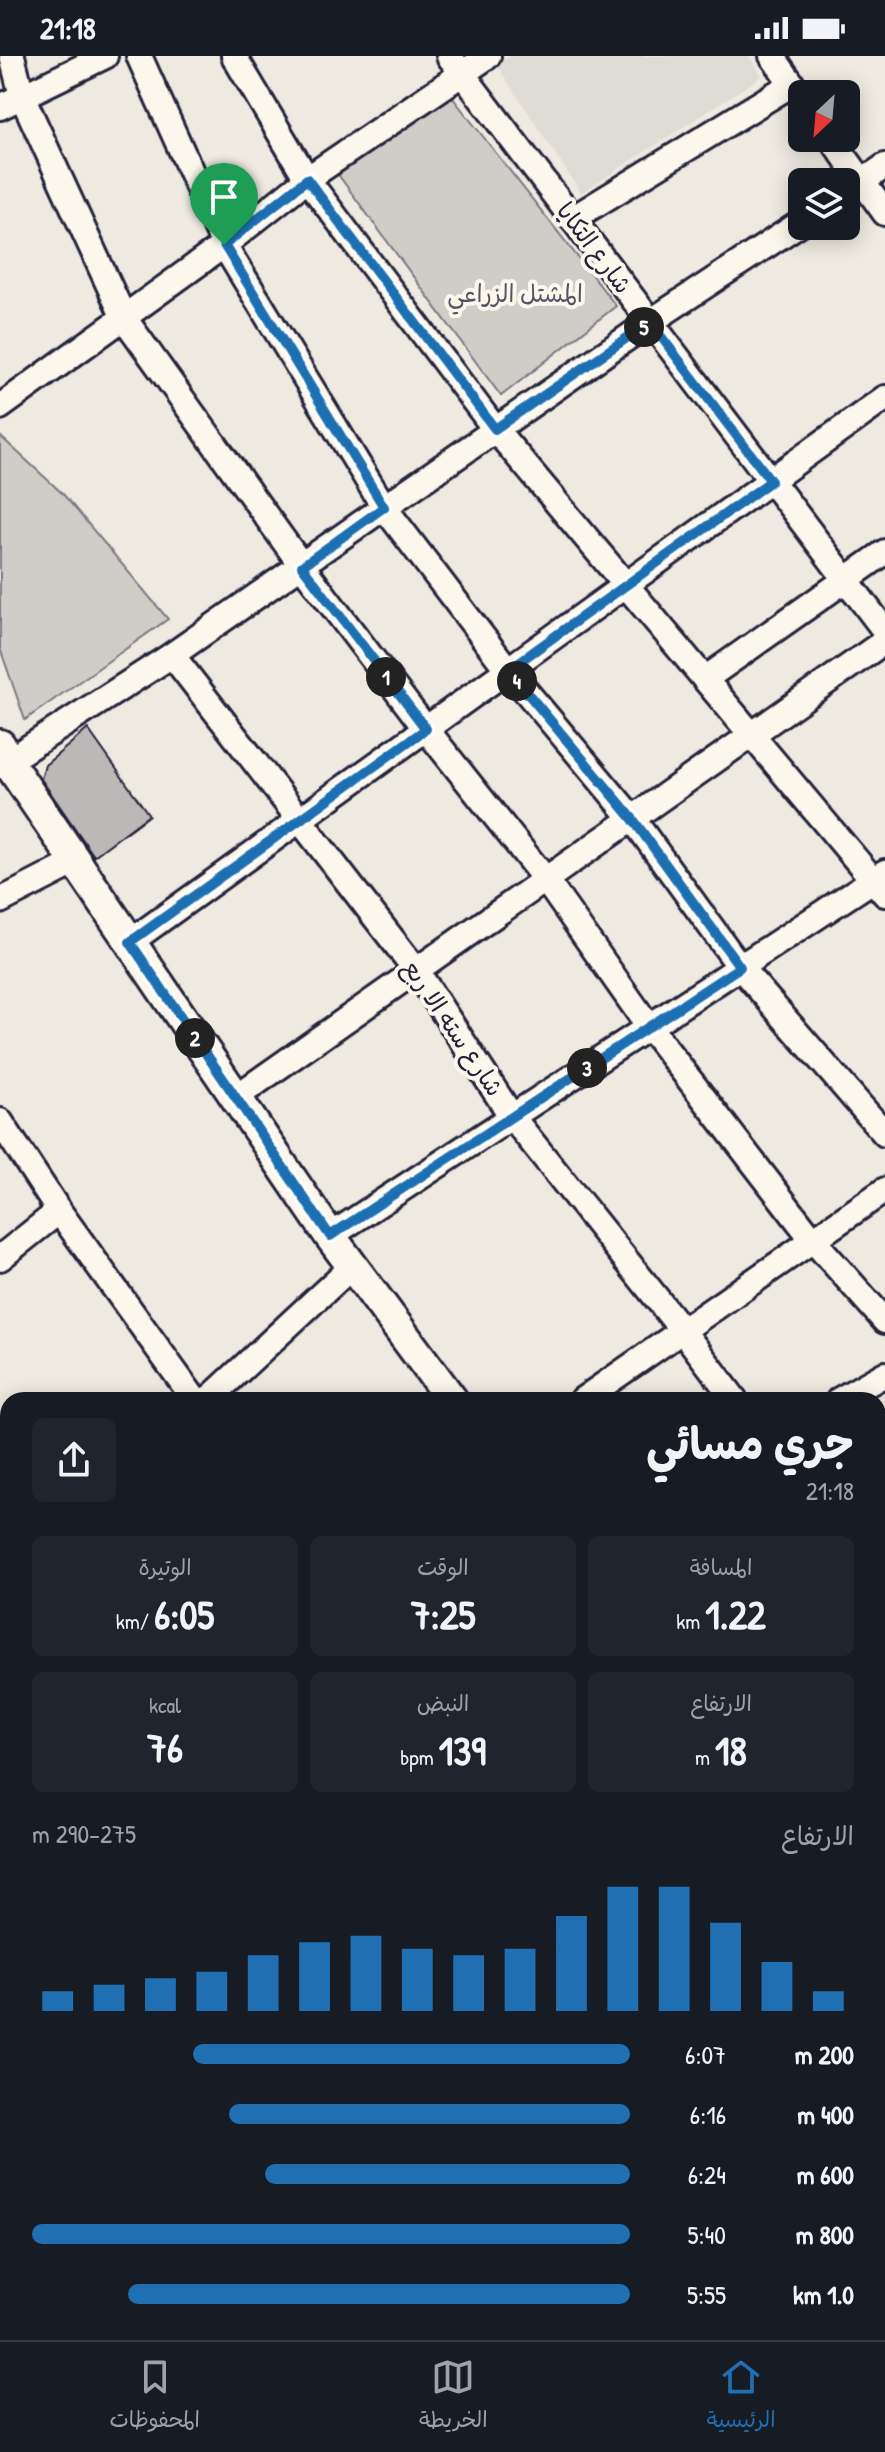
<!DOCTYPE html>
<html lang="ar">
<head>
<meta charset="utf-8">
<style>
	:root { --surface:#171b24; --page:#20242c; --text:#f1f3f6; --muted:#9ea1a6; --line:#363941; --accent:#1f6fb2 }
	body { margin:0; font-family:"Patrick Hand","Playpen Sans Arabic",sans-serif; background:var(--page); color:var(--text); direction:rtl; height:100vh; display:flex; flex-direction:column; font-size:30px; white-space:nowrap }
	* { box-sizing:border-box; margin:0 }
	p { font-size:26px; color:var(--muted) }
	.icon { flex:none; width:44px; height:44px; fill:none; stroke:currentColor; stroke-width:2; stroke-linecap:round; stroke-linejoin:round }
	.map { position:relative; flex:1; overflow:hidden; direction:ltr }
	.drawer { position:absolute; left:0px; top:1336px; width:886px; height:948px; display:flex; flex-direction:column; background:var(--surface); border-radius:24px 24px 0 0; box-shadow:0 4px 20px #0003; direction:rtl }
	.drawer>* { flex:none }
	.needle { width:52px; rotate:206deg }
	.tools { position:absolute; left:788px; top:24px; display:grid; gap:16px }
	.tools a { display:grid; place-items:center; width:72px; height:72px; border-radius:12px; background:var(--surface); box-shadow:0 4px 20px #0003; font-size:40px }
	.pin { position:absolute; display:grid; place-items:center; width:68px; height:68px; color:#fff; margin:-82px -34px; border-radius:50% 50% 50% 0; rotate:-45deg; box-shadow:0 0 8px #0007 }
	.pin .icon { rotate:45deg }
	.km { position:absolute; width:40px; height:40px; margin:-20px; border-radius:50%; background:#222; color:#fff; font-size:22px; line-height:40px; text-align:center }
	.round { display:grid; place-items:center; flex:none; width:84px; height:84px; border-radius:12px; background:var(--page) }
	.summary { display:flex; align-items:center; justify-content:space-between; height:136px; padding:0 32px }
	h1 { font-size:44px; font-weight:700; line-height:60px }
	.metrics { display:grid; grid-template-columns:repeat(3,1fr); gap:12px; height:136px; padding:8px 32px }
	.metrics div { display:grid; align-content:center; border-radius:12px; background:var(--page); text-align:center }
	.metrics b { font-size:40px; font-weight:700 }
	.metrics small { font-size:22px; font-weight:400 }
	.metrics p { font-size:22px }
	.chart { height:224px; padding:16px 32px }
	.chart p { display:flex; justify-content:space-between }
	.chart svg { width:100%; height:144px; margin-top:8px; stroke:var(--accent); stroke-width:6 }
	ul { padding:0 32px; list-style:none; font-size:26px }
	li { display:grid; grid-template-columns:128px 96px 1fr; align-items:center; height:60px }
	li i { height:20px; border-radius:10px; background:var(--accent) }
	.status { display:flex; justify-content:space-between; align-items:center; height:56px; padding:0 40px; background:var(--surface); direction:ltr }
	.status svg { height:22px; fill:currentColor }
	.dock { display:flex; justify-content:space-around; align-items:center; height:112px; border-top:2px solid var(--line); background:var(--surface); font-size:22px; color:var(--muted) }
	.dock a { display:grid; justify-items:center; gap:4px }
	.dock .selected { color:var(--accent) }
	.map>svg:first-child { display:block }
	.built { fill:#dfdbd5 }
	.green { fill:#d0cdc9; stroke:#797882; stroke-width:2 }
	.water { fill:#a6a3a7; stroke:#716f7c; stroke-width:2 }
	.building { fill:#bcb8b8; stroke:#22223b; stroke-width:2 }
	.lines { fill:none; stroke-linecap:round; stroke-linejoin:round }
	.minor-casing { stroke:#22223b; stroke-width:30 }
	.major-casing { stroke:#22223b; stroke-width:36 }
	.minor { stroke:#fbf7ec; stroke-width:24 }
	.major { stroke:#fbf7ec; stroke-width:30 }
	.route-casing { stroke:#fff; stroke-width:16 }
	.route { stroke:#1f6fb2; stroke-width:10 }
	.labels { text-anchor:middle; stroke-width:8; stroke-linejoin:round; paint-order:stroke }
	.street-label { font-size:24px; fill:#22223b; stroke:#fbf7ec }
	.park-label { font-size:24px; fill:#565566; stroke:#fbf7ec }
</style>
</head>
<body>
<div class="status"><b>21:18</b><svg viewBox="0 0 49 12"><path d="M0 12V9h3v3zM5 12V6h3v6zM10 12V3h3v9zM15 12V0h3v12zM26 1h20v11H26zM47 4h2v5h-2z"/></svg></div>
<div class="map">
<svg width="885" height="2284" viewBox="0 0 885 2284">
	<rect width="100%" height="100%" fill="#eeeae2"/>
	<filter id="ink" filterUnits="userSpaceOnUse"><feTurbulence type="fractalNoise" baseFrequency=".0125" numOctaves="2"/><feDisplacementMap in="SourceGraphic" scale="16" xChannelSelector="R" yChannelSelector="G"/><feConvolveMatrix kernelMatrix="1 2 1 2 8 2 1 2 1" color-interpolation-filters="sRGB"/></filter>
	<g filter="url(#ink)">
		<path class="built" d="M510,0H749L762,20L581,137L497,9Z"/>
		<g class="green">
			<path d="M449,37L616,250L501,340L334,113Z"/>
			<path d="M0,380L63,438L168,563L25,664L0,592Z"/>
		</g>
		<path class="water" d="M0,1802L8,1818V1945L0,1929Z"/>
		<path class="building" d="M88,673L149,759L94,800L41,723L45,709Z"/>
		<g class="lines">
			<g class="minor-casing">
				<g id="minor">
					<path d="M12,0L22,40L124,262L302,510L426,673L545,823L649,971L813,1184L885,1265"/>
					<path d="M139,0L224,189L384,451L508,614L632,762L740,911L885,1078"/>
					<path d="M234,0L307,123L495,373L885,838"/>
					<path d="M449,0L885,575"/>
					<path d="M772,0L801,40"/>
					<path d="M0,51L105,0"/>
					<path d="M831,82L885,157"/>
					<path d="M846,137L885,110"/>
					<path d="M572,163L792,28"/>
					<path d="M0,351L224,189L307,123L488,0"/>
					<path d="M172,599L416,914L512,1061L682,1274L735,1344"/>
					<path d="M705,623L885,496"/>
					<path d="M0,710L172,599L650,266L802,166"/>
					<path d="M0,845L76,806"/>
					<path d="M130,886L885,342"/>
					<path d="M236,1041L885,585"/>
					<path d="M0,1065L59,1155L195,1344"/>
					<path d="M330,1180L885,816"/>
					<path d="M0,1202L59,1155"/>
					<path d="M208,1344L352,1210"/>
					<path d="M582,1344L885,1134"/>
					<path d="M839,1344L885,1318"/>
					<path d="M878,1527L885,1536"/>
					<path d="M0,1528L8,1543"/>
					<path d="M878,1563L885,1559"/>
					<path d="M878,1701L885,1696"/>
					<path d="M878,1727L885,1735"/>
					<path d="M0,2142L8,2152"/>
					<path d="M0,2219L8,2214"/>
					<path d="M878,2258L885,2272"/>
					<path d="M97,2276L102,2284"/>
					<path d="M386,2276L392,2284"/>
					<path d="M599,2281L609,2276"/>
				</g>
			</g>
			<g class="major-casing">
				<g id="major">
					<path d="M0,689L8,706L330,1180L452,1344"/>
					<path d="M878,1907L885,1915"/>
				</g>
			</g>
			<use href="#minor" class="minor"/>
			<use href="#major" class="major"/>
		</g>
	</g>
	<g class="lines" filter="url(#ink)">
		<g class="route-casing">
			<path id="route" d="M307,123L495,373L650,266L771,425L508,614L632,762L740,911L330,1180L130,886L426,673L302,510L384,451L224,189Z"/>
		</g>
		<use href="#route" class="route"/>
	</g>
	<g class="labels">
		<g class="street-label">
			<text transform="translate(594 192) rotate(53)" y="8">شارع التكايا</text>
			<text transform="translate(453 972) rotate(56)" y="8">شارع سته الا ربع</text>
		</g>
		<g class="park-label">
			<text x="515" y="246">المشتل الزراعي</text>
		</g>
	</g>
</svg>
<div class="tools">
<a><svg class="needle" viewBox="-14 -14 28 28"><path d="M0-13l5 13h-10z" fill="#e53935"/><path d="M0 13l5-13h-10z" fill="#9ea1a6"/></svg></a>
<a><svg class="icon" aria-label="layers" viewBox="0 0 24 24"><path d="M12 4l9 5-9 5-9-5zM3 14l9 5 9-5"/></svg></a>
</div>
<div class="pin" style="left:224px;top:189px;background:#1e9e55"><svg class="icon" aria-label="arrive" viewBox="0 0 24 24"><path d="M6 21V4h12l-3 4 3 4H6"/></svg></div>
<b class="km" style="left:386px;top:621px">1</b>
<b class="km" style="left:195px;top:982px">2</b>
<b class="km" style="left:587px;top:1012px">3</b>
<b class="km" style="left:517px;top:625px">4</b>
<b class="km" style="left:644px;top:271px">5</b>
<section class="drawer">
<div class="summary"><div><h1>جري مسائي</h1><p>21:18</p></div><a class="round"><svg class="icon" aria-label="share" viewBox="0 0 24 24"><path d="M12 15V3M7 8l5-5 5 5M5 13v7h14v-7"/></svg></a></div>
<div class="metrics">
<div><p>المسافة</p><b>1.22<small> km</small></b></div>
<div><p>الوقت</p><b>7:25</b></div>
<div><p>الوتيرة</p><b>6:05<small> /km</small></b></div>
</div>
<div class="metrics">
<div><p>الارتفاع</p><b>18<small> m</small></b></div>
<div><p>النبض</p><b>139<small> bpm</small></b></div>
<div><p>kcal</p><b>76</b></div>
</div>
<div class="chart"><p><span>الارتفاع</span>275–290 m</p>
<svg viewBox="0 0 160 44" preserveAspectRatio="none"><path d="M5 44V38M15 44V36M25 44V34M35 44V32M45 44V27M55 44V23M65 44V21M75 44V25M85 44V27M95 44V25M105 44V15M115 44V6M125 44V6M135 44V17M145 44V29M155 44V38"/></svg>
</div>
<ul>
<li><b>200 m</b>6:07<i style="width:73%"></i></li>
<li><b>400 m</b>6:16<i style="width:67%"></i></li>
<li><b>600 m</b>6:24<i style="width:61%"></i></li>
<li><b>800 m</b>5:40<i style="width:100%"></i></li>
<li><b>1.0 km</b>5:55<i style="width:84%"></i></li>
</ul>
</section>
</div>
<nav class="dock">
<a class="selected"><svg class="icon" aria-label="home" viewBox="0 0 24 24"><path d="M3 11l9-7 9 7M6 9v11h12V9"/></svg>الرئيسية</a>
<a><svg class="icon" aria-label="map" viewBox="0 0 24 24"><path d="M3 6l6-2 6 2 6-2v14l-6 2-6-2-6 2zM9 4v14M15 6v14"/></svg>الخريطة</a>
<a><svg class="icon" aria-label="saved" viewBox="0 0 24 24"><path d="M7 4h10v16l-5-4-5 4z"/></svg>المحفوظات</a>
</nav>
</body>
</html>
